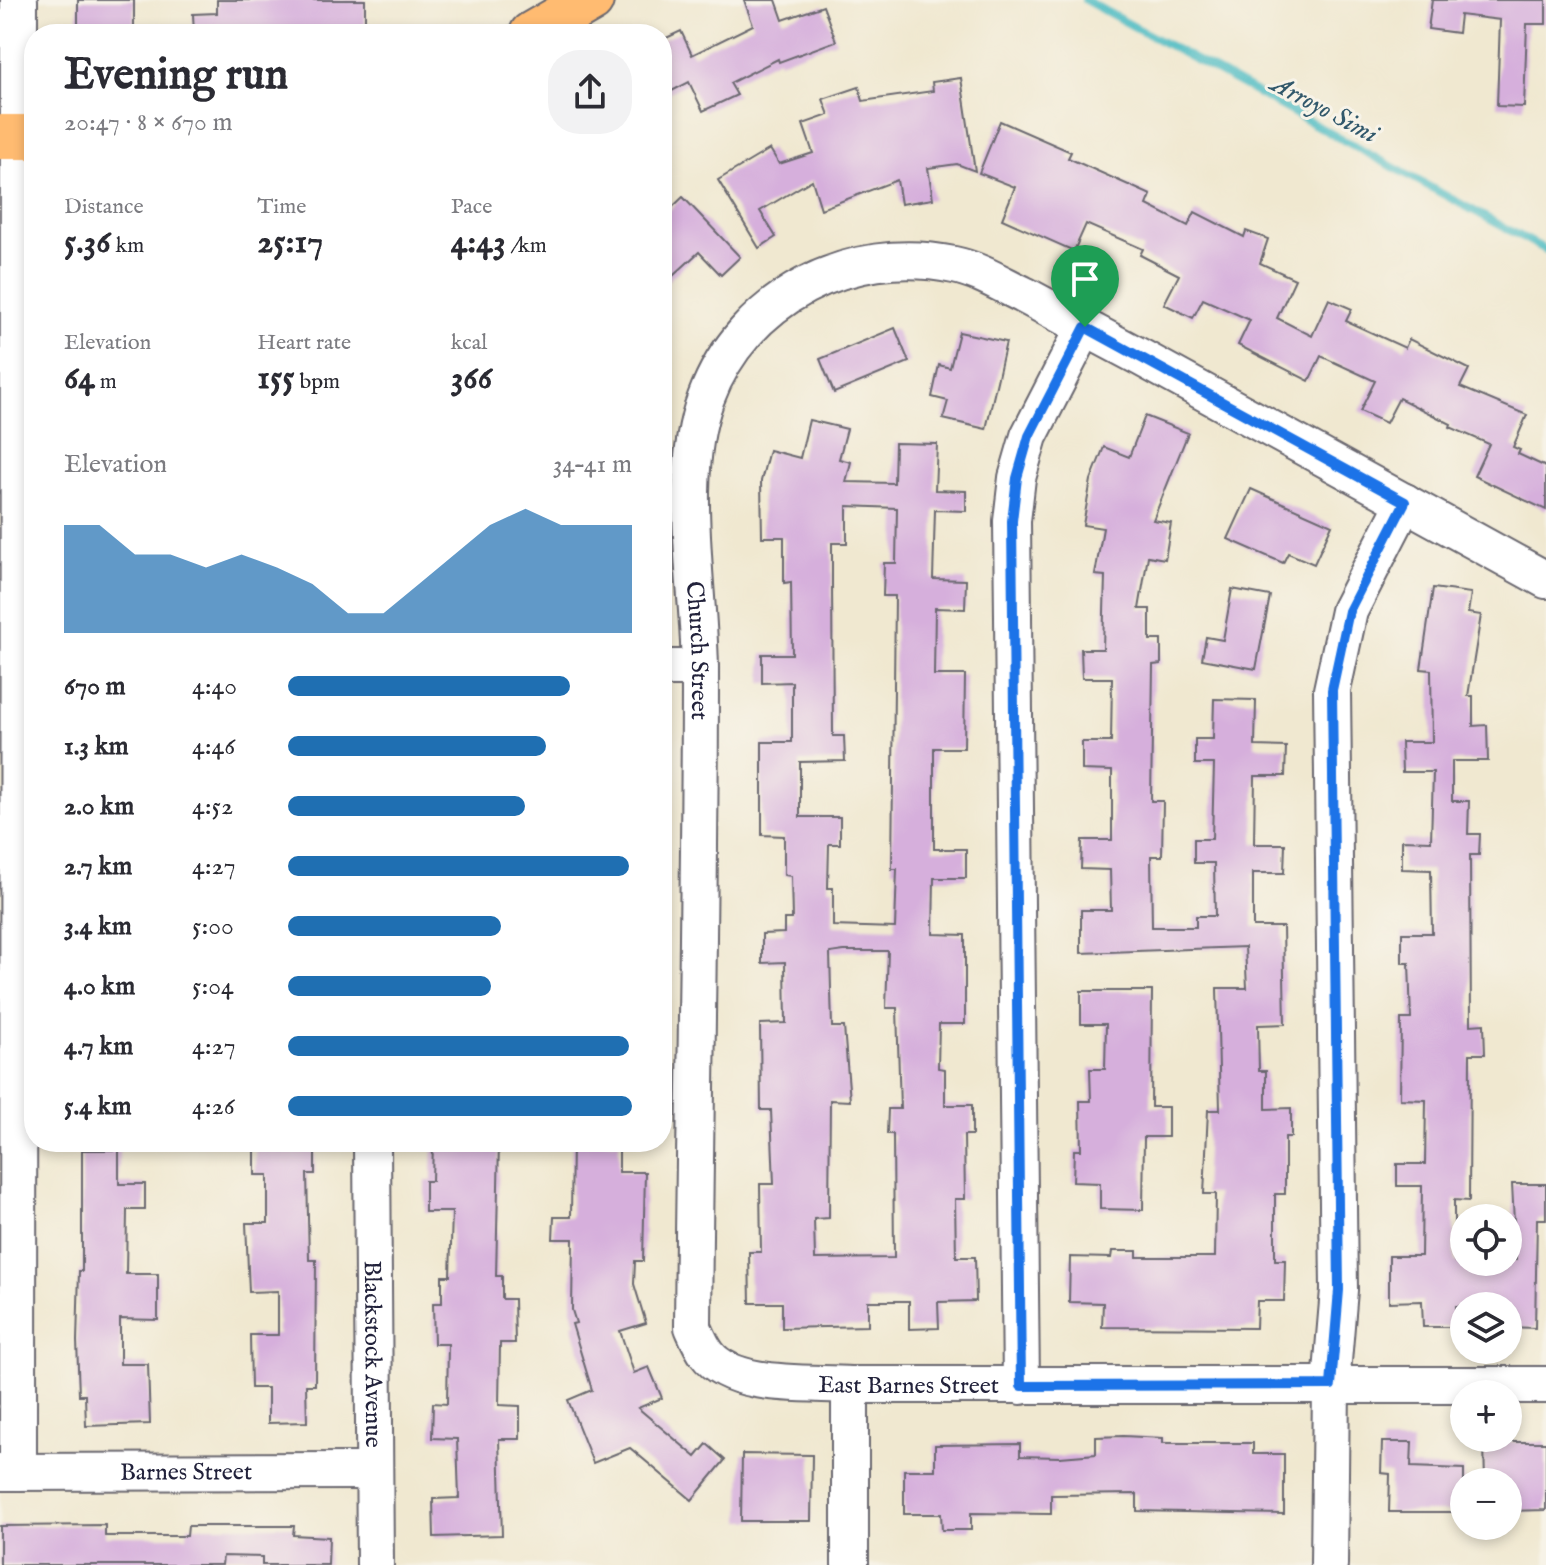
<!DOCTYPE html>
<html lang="en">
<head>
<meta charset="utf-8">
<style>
	:root { --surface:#fff; --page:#f2f2f3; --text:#2b2b33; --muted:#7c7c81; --accent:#1f6fb2 }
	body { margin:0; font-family:"IM FELL English",serif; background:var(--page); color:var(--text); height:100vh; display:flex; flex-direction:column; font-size:30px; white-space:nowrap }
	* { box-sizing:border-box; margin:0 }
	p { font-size:26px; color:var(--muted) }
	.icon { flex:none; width:44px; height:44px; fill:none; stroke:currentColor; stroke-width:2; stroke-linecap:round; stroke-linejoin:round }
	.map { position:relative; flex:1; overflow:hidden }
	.details { position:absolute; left:24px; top:24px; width:648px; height:1128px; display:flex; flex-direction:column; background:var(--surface); border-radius:32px; box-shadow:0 4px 12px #0003 }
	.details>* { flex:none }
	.tools { position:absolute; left:1450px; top:1204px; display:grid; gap:16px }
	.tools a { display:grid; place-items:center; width:72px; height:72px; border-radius:50%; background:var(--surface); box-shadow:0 4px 12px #0003; font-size:40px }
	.pin { position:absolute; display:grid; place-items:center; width:68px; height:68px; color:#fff; margin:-82px -34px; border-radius:50% 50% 50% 0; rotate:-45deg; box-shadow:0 0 8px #0007 }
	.pin .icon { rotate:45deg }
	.round { display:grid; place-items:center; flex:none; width:84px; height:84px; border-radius:32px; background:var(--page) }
	.overview { display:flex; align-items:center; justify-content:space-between; height:136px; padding:0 40px }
	h1 { font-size:44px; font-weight:800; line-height:60px }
	.metrics { display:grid; grid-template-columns:repeat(3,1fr); gap:12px; height:136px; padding:8px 40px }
	.metrics div { display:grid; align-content:center }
	.metrics b { font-size:34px; font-weight:800 }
	.metrics small { font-size:22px; font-weight:400 }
	.metrics p { font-size:22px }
	.chart { height:224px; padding:16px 40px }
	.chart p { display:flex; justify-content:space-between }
	.chart svg { width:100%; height:144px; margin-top:8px; fill:var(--accent); opacity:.7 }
	ul { padding:0 40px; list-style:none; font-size:26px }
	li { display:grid; grid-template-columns:128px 96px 1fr; align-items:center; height:60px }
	li i { height:20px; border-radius:10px; background:var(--accent) }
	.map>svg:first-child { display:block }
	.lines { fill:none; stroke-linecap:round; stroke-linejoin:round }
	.stream { stroke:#4dbcc3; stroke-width:8 }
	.building { fill:#d6afdc; fill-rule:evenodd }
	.minor-casing { stroke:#6a676f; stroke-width:40 }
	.major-casing { stroke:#6a676f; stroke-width:48 }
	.minor { stroke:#fff; stroke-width:36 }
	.major { stroke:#ffbb71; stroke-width:44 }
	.route-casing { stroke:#fff; stroke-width:16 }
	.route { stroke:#1a73e8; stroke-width:10 }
	.labels { text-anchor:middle; stroke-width:6; stroke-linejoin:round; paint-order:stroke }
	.street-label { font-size:24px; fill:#22223b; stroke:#f7f3e8 }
	.water-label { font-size:26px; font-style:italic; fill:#31586b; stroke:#f7f3e8 }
</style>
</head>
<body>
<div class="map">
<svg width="1546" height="1565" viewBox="0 0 1546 1565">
	<rect width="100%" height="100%" fill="#f7f3e8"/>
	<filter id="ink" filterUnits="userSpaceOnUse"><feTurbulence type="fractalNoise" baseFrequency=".0125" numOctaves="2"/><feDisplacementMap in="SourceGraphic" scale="16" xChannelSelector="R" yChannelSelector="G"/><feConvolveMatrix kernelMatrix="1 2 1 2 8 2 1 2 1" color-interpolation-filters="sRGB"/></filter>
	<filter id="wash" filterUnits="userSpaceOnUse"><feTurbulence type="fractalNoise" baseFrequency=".006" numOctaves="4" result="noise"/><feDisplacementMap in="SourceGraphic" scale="32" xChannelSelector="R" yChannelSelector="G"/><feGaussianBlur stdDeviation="1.8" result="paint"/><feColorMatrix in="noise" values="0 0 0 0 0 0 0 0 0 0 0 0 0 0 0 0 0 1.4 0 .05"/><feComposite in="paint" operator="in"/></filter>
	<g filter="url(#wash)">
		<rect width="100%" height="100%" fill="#f0e8d0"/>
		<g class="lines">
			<path class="stream" d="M1085,0L1546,250"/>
		</g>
		<g id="blocks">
			<g class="building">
				<rect x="78" y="0" width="56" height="34"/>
				<path d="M217,0H365V34H194L193,14L217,13Z"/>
				<path d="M744,0H776L783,20L823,6L836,41L779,62L778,59L730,83L737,95L703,111L689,82L662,96V40L681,31L692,55L753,25Z"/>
				<path d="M1432,0H1546V24H1527L1524,107L1497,106L1500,20L1460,15L1458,33L1428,29Z"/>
				<path d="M961,78L975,171L957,164L928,168L933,199L901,204L897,180L821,209L812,180L760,211L776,237L759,248L718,180L770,149L779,164L813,153L803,124L829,115L823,99L859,87L863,101L933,91L932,82Z"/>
				<path d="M1000,121L1071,152L1068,158L1151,195L1147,205L1188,226L1195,212L1244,237L1246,231L1268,239L1260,263L1295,279L1277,318L1312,336L1329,299L1352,309L1346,321L1405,348L1409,339L1469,369L1460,387L1527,415L1513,447L1520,450L1518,454L1546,467V510L1474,476L1489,444L1450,427L1451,424L1399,398L1386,423L1360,411L1375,381L1321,356L1309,381L1238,345L1250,320L1203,299L1193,318L1164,304L1179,275L1140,255L1143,249L1086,224L1074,251L1002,219L1015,187L979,173Z"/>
				<path d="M683,197L740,257L721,275L699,252L662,286V217Z"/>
				<path d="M895,328L909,362L834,393L820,359Z"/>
				<path d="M959,332L1006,342L986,429L943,419L948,401L932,397L939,365L950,368Z"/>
				<path d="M1145,416L1188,433L1153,520L1171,523L1165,559L1148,556L1139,609H1150V640H1161V664L1153,665L1151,801H1163L1162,856H1151L1152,927H1196V916H1215L1214,863H1194V839H1212L1214,764H1195V739H1213L1214,699L1256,700L1255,746L1286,747L1285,776H1255L1254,844H1285L1284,873H1253V927H1283L1285,1024L1258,1025L1259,1071H1266V1109L1291,1108V1137H1285V1194H1275V1260H1285L1284,1301H1257L1256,1328L1102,1327L1103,1303L1069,1302L1070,1257L1111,1258L1112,1251H1137V1257H1215L1216,1194H1204L1208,1110H1220L1217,988H1247L1245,947L1081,953V910H1111L1110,870L1081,869L1082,840H1112V771L1082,770V742H1111L1112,678H1082L1081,649H1103L1105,576L1095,575L1103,528L1083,525L1091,480L1104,447L1129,457Z"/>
				<path d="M809,420L847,429L839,459L851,462L846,482L894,483L895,443L937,444L935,490L966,491V511L935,510L933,579L966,580L965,609L935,608L934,675H965L964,748H934V849H966V878H934L933,934L965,935V1024H939L938,1068L945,1069V1105H972V1135H964L965,1199H955L956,1257H975L976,1301L938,1302L939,1328L909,1329V1301H868V1326L782,1328V1303H750L749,1252H761L760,1184H774L771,1110H761L760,1024L786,1023L785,962L762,963V934L784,933V919H792L791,876L784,875V836L762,835V742H792V682L762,683V654H792L791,582L784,583V537H762L761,481L769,450L800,458ZM847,506L897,508L896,563H884L883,596H895L892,869H897L895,928L833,926V888H828L829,844H840V817H800V762L845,761L844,736H833L832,582V543H847ZM844,951H888L886,1008H897L900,1109H888L887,1134H893L894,1258L815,1259L814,1219L829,1218L830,1100L850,1101L844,1027H832L830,953Z"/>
				<path d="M1251,489L1332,525L1314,564L1288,553L1283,563L1228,539Z"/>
				<path d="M1433,588L1471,593L1468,613L1481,615L1468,696H1473V726L1487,725L1488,761H1452V801H1469L1468,834H1480L1479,855H1470L1471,1025L1484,1024L1485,1054H1470L1469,1201L1454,1200V1256L1455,1262L1516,1260L1512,1184H1546V1219H1537L1535,1328L1508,1327V1306H1456L1457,1327H1423L1422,1301L1389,1302V1256H1421L1422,1186H1397V1164H1425L1426,1100L1400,1099L1401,1019H1411L1409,963H1402V933H1432L1431,870L1402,869V840L1431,841L1433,772H1402L1401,742H1432L1431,670L1421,669Z"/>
				<path d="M1232,589L1270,596L1256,669L1202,659L1206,637L1223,640Z"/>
				<path d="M1081,991H1152L1151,1107H1168V1137H1144L1143,1210L1100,1209V1183L1073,1182L1074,1150H1081L1080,1101H1091L1090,1069H1105L1106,1024H1081Z"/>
				<path d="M278,1142H315V1174H307L309,1260H316L315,1385H306L307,1422L268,1423V1388H251L250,1335H278V1291L249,1292L246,1223H268V1175H255V1148H278Z"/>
				<path d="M433,1142H499L496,1276H502V1299H514L515,1343H500L499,1405L520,1406V1439H499L502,1535L434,1537L433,1499L459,1498L457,1439L432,1438L433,1403L447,1404L448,1344H434L433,1303H442V1276H450L452,1212H425V1181H432Z"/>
				<path d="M572,1142H619V1172H645L643,1261H635L634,1284L646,1323L620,1331L634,1373L649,1367L662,1398L638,1408L696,1457L707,1444L725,1460L692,1500L630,1448L593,1463L568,1400L592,1390L572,1324L576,1323L572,1310L573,1239H553L554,1217H571Z"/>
				<path d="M82,1150H119V1184H145V1210H127L126,1274H158V1320L120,1319V1364H148L150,1424L86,1426L85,1395H79L77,1341L79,1271H82Z"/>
				<path d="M1123,1436L1163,1438V1443H1253V1454H1284V1514L1137,1511V1494L1051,1495V1514L971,1513V1530H942L941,1514H904V1470H935V1445L1020,1444V1456L1060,1457L1096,1454V1437Z"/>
				<path d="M1382,1442H1412L1411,1467L1464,1469V1512H1389L1390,1474L1381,1473Z"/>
				<path d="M1484,1442H1546V1510L1508,1511V1482H1485Z"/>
				<path d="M742,1454L812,1455L811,1521H741Z"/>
				<path d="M105,1525V1536H187L188,1526H294L293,1535L329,1537L328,1565H262V1557L223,1556L222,1565H0V1526Z"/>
			</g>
		</g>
	</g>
	<g filter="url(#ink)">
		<use href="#blocks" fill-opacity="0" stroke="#6a676f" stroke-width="2"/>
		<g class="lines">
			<g class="minor-casing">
				<g id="minor">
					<path id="s1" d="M1546,580C1411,506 1277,432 1142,358C1103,337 1063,316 1024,295C1001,284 979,270 954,265C850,243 743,298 706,398C676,477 700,590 700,674C700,892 695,1109 693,1327C697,1336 701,1346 707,1354C732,1389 811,1382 850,1385H1546"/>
					<path d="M662,668H700"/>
					<path id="s2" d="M372,1142L375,1565"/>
					<path d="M850,1385V1565"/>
					<path d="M1021,1386L1012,521L1017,478L1029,436L1085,327"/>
					<path id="s3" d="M0,1472L373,1471"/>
					<path d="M18,1472L19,0"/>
					<path d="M1329,1565L1331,1385L1339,1290L1332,690L1349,611L1405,502"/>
				</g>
			</g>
			<g class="major-casing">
				<g id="major">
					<path d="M532,34L591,0"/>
					<path d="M0,137H34"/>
				</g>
			</g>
			<use href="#minor" class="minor"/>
			<use href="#major" class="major"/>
		</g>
	</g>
	<g class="lines" filter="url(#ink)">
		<g class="route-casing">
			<path id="route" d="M1085,327L1405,502L1349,611L1332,690L1339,1290L1331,1385L1021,1386L1012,521L1017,478L1029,436Z"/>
		</g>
		<use href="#route" class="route"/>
	</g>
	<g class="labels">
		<g class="street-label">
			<text dy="8" stroke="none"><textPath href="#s1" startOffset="1232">Church Street</textPath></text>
			<text dy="8" stroke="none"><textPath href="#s2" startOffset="212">Blackstock Avenue</textPath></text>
			<text dy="8" stroke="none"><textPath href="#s1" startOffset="2148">East Barnes Street</textPath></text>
			<text dy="8" stroke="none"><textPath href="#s3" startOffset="186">Barnes Street</textPath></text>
		</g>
		<g class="water-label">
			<text transform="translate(1325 108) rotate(28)" y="9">Arroyo Simi</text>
		</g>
	</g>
</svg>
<div class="tools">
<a><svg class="icon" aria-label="locate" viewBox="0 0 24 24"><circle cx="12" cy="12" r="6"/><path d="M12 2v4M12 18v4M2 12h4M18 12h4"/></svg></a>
<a><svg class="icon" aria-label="layers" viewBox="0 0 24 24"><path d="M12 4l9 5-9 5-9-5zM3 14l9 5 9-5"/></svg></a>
<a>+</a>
<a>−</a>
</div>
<div class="pin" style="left:1085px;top:327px;background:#1e9e55"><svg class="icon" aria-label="arrive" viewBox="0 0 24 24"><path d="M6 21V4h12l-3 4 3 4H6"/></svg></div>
<section class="details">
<div class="overview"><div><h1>Evening run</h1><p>20:47 · 8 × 670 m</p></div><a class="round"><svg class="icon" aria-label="share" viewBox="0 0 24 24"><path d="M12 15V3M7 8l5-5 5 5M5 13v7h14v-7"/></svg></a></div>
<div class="metrics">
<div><p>Distance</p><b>5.36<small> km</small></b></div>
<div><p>Time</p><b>25:17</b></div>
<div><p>Pace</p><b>4:43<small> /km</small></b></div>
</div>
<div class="metrics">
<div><p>Elevation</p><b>64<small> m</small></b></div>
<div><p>Heart rate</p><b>155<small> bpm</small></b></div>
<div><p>kcal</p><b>366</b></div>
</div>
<div class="chart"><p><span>Elevation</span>34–41 m</p>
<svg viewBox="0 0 160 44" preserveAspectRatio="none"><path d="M0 44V11L10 11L20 20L30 20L40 24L50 20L60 24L70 29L80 38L90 38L100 29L110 20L120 11L130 6L140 11L150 11L160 11V44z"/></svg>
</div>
<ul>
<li><b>670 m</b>4:40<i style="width:82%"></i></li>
<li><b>1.3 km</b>4:46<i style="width:75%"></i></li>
<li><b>2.0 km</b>4:52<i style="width:69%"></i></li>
<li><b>2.7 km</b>4:27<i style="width:99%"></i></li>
<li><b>3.4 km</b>5:00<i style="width:62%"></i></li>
<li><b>4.0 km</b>5:04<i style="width:59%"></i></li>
<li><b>4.7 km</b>4:27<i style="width:99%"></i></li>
<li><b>5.4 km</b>4:26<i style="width:100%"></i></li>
</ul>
</section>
</div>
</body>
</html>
